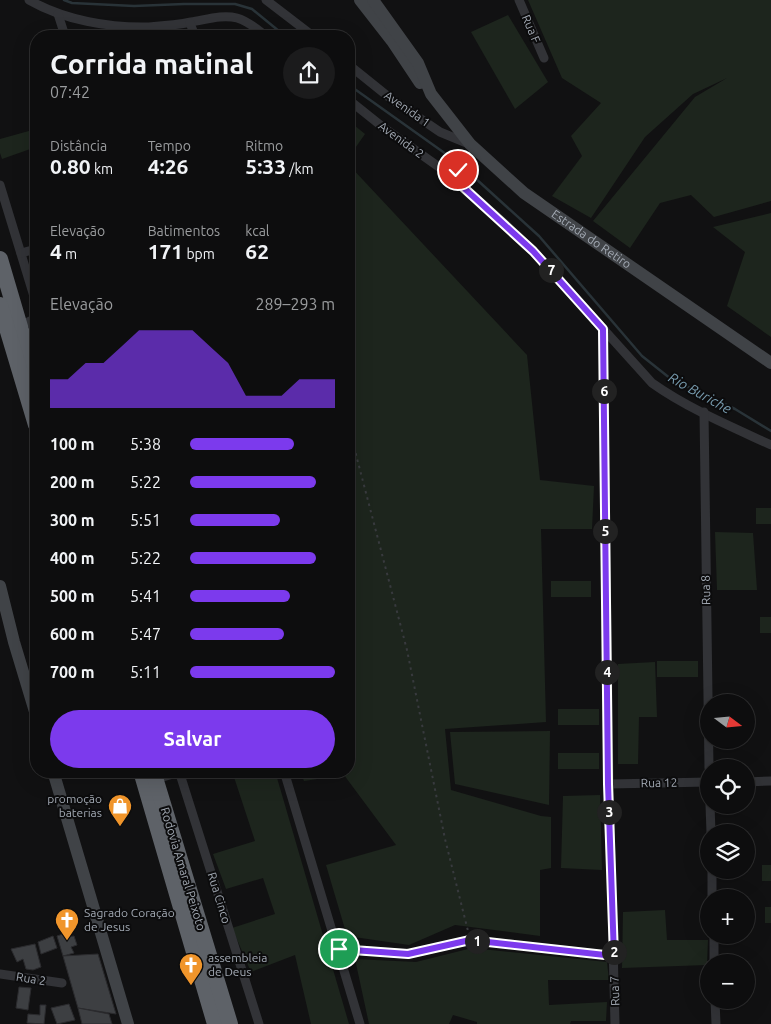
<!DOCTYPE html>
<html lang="pt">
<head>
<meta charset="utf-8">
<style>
	:root { --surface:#0d0d0e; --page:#1b1b1c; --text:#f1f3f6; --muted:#9a9c9e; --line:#2d2d2e; --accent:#7c3aed }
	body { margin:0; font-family:Ubuntu,sans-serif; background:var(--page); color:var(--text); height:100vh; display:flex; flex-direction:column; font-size:19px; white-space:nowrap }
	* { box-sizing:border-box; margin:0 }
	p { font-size:16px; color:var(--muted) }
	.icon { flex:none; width:28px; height:28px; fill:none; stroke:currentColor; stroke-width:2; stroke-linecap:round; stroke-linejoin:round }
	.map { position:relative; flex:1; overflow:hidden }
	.side { position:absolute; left:30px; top:30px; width:325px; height:748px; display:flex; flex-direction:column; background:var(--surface); border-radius:20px; box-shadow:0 5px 20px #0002,0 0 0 1px var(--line) }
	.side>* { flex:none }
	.needle { width:32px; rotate:106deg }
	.controls { position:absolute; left:700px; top:694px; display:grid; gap:10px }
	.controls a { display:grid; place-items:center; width:55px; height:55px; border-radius:50%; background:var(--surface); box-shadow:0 5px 20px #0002,0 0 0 1px var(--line); font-size:25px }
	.pin { position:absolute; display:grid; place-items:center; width:42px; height:42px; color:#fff; margin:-21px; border:2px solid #fff; border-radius:50%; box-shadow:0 1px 5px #0007 }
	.km { position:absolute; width:25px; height:25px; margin:-12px; border-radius:50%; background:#222; color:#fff; font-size:14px; line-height:25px; text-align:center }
	.round { display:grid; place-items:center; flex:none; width:52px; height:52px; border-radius:26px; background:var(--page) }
	.headline { display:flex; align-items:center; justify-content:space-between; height:85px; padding:0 20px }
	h1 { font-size:28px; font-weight:600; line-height:38px }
	.figures { display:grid; grid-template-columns:repeat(3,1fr); gap:8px; height:85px; padding:5px 20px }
	.figures div { display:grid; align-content:center }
	.figures b { font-size:21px; font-weight:600 }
	.figures small { font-size:14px; font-weight:400 }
	.figures p { font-size:14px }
	.chart { height:140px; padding:10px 20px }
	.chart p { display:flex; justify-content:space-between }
	.chart svg { width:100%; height:90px; margin-top:5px; fill:var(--accent); opacity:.7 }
	.action { display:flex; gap:10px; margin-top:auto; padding:10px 20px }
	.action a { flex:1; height:58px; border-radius:30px; background:var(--accent); color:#fff; font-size:20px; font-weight:600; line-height:58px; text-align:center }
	ul { padding:0 20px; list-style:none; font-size:16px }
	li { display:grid; grid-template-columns:80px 60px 1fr; align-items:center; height:38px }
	li i { height:12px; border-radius:6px; background:var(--accent) }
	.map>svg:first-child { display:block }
	.green { fill:#1d251d }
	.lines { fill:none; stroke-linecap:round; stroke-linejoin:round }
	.stream { stroke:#293338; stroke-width:2.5 }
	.building { fill:#3d3f42; stroke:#2b2b2e }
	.path { stroke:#383a3e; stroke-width:2; stroke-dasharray:2.5 4; stroke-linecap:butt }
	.street { stroke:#323337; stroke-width:9 }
	.secondary { stroke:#404347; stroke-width:12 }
	.highway { stroke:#5e6268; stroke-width:16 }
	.route-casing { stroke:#fff; stroke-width:10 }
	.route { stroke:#7c3aed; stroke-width:6 }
	.labels { text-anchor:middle; stroke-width:4; stroke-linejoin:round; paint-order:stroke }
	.street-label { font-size:12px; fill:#a2a9b3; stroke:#0c0c0d }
	.poi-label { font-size:12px; fill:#a2a9b3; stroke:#0c0c0d; text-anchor:start }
	.water-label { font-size:14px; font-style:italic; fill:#789caf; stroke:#0c0c0d }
</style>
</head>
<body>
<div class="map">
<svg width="771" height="1024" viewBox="0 0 771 1024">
	<rect width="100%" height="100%" fill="#111112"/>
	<g class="green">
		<path d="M528,0H771V201L714,217L691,195L660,203L630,248L593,221L695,97L727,78L693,94L645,137L591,218L552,196L582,156L571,136L601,103L562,78Z"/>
		<path d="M508,15L548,82L515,109L471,32Z"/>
		<path d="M238,29L246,36L211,35Z"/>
		<path d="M349,121L365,134L349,157Z"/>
		<path d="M36,129V147L2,159L0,153V139Z"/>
		<path d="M349,165L527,355L540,480L594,486L592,529H541L546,722L445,729L451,790L541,816L551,817V868L540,870V936L455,925L409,945L347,936L326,865L396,845L344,775L304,781L300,771H349Z"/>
		<path d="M771,213V337L727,306L745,252L713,227Z"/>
		<rect x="756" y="508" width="15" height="16"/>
		<path d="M715,532L753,533L757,590H717Z"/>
		<rect x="551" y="581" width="40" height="16"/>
		<rect x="760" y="617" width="11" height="16"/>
		<rect x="657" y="661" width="41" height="16"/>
		<path d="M655,662L657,717H639L638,764H618V664Z"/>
		<rect x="558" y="709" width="41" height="16"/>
		<path d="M550,731L549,805L455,784L450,732Z"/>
		<rect x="558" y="753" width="41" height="16"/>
		<path d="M232,771H275L349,1024H311L295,955L251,972L232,928L275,914L263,878L226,889L213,854L255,841Z"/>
		<path d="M600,795L602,870L561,868L563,796Z"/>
		<rect x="762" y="865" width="9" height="16"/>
		<rect x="765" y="907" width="6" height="16"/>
		<path d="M665,910L667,940H708L707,965L622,968L623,912Z"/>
		<path d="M472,948L607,962L609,980H548L549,1005L607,1002L606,1021H571L570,1024H477V1022L453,1015L449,1024H369L355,959L416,962Z"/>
	</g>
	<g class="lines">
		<g class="stream">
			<path d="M64,0L72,3L134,6L184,4H235L252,9L285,36"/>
			<path d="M349,85L460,164"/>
			<path d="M464,168L539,236L642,356L671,379L735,409L771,431"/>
		</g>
	</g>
	<g class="building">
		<path d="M66,933L67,937L74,936L77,945L71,947L74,953L63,956L57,936Z"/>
		<path d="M53,936L57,948L41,954L38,942Z"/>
		<path d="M35,944L41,967L33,970L26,969L23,959L17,962L11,949Z"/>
		<path d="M98,954L116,1014L78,1008L63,956Z"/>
		<path d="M19,987L31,988L28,1010L16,1008Z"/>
		<path d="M69,1004L75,1020L57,1024L51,1008Z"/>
		<path d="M40,1005H46L44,1024L27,1023L28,1014L40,1015Z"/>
		<path d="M78,1008L109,1014L112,1024H82Z"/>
	</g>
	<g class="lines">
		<path class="path" d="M354,447L407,650L445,839L468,931"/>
		<g class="street">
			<path d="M29,0C64,20 109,28 149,27C163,26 177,25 191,22C205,20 222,14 237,18C248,21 257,29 266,36"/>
			<path d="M266,0L313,36"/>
			<path d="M519,0L544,58"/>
			<path d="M58,14L65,36"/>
			<path d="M190,23L195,36"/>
			<path d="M349,65L390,98L440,132L469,144"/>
			<path d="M349,100L384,128L446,172L504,223L533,251L652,383C687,408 732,427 771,445"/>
			<path d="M452,177L476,150"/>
			<path d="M0,185L36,303"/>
			<path d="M21,253L36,249"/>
			<path d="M20,326L36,318"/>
			<path d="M603,329L609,784L615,1024"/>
			<path d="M704,412L709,768"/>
			<path d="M179,771L259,1024"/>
			<path d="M284,771L360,1024"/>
			<path d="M156,779L180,772"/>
			<path d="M746,782L771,781"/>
			<path d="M609,784L709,782"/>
			<path d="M710,805L711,832"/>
			<path d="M712,870V898"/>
			<path d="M714,935V962"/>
			<path d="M339,949L408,954L470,940L614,956"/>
			<path d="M0,974L62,983"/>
			<path d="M715,1000L716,1024"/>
		</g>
		<g class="secondary">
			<path d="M360,0L392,41L420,83"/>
			<path id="s1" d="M373,0L418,63L431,94L470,144L524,193L771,363"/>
			<path d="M0,586L14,642L36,715"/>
			<path d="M53,771L128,1024"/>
		</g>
		<g class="highway">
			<path d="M0,259L36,381"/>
			<path d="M0,305L36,425"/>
			<path d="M141,771L215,1024"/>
			<path d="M153,771L230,1024"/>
		</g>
	</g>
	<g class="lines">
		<g class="route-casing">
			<path id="route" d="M339,949L408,954L470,940L614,956L608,784L603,329L533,251L452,177L458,170"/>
		</g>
		<use href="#route" class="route"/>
	</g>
	<defs>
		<g id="shop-pin" transform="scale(1.25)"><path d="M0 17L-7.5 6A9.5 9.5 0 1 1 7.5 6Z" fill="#f0952b" stroke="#0c0c0d"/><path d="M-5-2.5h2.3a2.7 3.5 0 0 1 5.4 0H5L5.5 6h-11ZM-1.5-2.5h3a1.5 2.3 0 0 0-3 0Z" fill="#fff"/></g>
		<g id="church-pin" transform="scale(1.25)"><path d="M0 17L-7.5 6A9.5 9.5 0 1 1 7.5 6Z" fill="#f0952b" stroke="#0c0c0d"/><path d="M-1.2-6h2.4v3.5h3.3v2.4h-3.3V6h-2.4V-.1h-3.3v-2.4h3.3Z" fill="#fff"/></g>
	</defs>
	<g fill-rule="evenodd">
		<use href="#shop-pin" x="120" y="806"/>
		<use href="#church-pin" x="67" y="920"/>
		<use href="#church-pin" x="191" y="965"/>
	</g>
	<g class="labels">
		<g class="street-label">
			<text transform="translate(531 29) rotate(67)" y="4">Rua F</text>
			<text transform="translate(407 109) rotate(35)" y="4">Avenida 1</text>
			<text transform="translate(401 140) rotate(36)" y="4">Avenida 2</text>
			<text dy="4" stroke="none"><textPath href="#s1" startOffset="329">Estrada do Retiro</textPath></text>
			<text transform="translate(706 590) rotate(-91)" y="4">Rua 8</text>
			<text transform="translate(659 783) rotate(-1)" y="4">Rua 12</text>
			<text transform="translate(183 869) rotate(73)" y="4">Rodovia Amaral Peixoto</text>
			<text transform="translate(219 898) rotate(73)" y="4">Rua Cinco</text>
			<text transform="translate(31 979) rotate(9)" y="4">Rua 2</text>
			<text transform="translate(615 991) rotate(-92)" y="4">Rua 7</text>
		</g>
		<g class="poi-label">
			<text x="102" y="803" text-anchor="end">promoção<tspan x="102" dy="14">baterias</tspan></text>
			<text x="84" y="917">Sagrado Coração<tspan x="84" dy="14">de Jesus</tspan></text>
			<text x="208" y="962">assembleia<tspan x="208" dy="14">de Deus</tspan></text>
		</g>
		<g class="water-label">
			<text transform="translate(700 393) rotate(29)" y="5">Rio Buriche</text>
		</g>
	</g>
</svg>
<div class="controls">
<a><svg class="needle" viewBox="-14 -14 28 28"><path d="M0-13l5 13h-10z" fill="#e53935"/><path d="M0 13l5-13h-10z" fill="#9a9c9e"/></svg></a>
<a><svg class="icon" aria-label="locate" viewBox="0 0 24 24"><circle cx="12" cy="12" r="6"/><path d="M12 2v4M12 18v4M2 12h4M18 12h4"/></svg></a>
<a><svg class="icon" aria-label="layers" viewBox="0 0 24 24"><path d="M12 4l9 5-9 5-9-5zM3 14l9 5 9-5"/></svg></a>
<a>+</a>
<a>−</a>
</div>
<div class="pin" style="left:339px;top:949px;background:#1e9e55"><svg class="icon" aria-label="arrive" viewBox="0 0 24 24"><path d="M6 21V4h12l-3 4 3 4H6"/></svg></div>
<div class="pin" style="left:458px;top:170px;background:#d93025"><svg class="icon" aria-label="check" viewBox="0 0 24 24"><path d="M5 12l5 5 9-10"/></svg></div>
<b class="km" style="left:477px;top:941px">1</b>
<b class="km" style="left:614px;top:952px">2</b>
<b class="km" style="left:609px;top:812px">3</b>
<b class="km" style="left:607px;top:672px">4</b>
<b class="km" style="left:605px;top:531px">5</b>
<b class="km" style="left:604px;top:391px">6</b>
<b class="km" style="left:551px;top:270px">7</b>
<section class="side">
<div class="headline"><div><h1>Corrida matinal</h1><p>07:42</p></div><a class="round"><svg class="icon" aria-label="share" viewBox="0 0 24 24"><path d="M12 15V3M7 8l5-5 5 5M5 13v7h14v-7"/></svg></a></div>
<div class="figures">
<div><p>Distância</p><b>0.80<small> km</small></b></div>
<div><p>Tempo</p><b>4:26</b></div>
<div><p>Ritmo</p><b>5:33<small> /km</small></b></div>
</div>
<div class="figures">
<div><p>Elevação</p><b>4<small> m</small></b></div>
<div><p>Batimentos</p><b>171<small> bpm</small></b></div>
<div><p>kcal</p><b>62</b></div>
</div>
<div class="chart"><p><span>Elevação</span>289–293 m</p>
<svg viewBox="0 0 160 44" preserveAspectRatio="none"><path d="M0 44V30L10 30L20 22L30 22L40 14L50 6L60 6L70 6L80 6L90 14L100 22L110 38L120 38L130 38L140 30L150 30L160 30V44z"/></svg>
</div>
<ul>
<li><b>100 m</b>5:38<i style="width:72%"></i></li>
<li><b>200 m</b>5:22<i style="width:87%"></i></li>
<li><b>300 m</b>5:51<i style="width:62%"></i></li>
<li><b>400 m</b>5:22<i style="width:87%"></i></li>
<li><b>500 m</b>5:41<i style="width:69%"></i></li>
<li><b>600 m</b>5:47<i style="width:65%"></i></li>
<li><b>700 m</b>5:11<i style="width:100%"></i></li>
</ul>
<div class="action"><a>Salvar</a></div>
</section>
</div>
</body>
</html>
